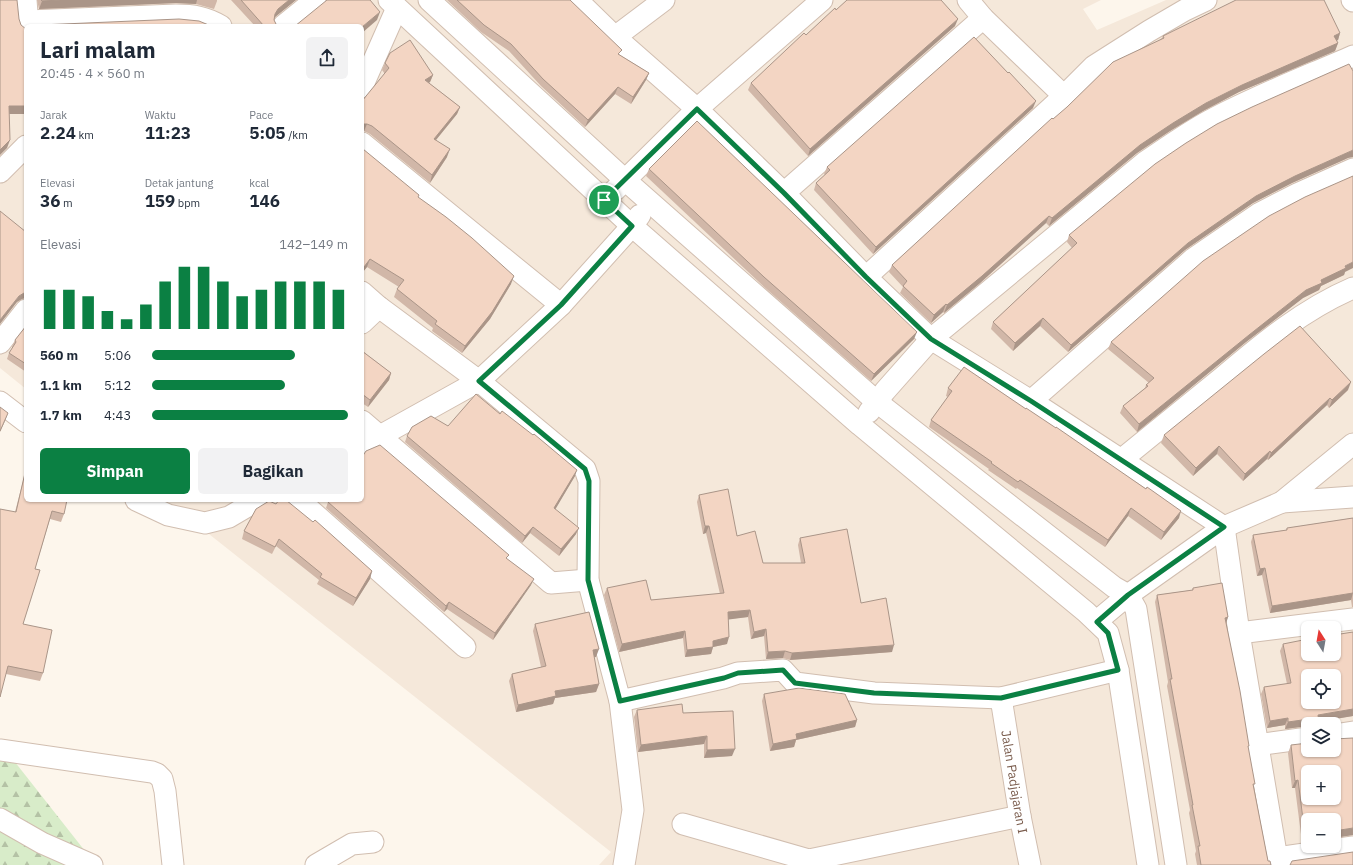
<!DOCTYPE html>
<html lang="id">
<head>
<meta charset="utf-8">
<style>
	:root { --surface:#fff; --page:#f2f2f3; --text:#1f2937; --muted:#747a83; --accent:#0b8043 }
	body { margin:0; font-family:"IBM Plex Sans",sans-serif; background:var(--page); color:var(--text); height:100vh; display:flex; flex-direction:column; font-size:15px; white-space:nowrap }
	* { box-sizing:border-box; margin:0 }
	p { font-size:13px; color:var(--muted) }
	.icon { flex:none; width:22px; height:22px; fill:none; stroke:currentColor; stroke-width:2; stroke-linecap:round; stroke-linejoin:round }
	.map { position:relative; flex:1; overflow:hidden }
	.drawer { position:absolute; left:24px; top:24px; width:340px; height:478px; display:flex; flex-direction:column; background:var(--surface); border-radius:6px; box-shadow:0 1px 3px #0004 }
	.drawer>* { flex:none }
	.needle { width:26px; rotate:349deg }
	.tools { position:absolute; left:1301px; top:621px; display:grid; gap:8px }
	.tools a { display:grid; place-items:center; width:40px; height:40px; border-radius:6px; background:var(--surface); box-shadow:0 1px 3px #0004; font-size:20px }
	.pin { position:absolute; display:grid; place-items:center; width:34px; height:34px; color:#fff; margin:-17px; border:2px solid #fff; border-radius:50%; box-shadow:0 1px 4px #0007 }
	.round { display:grid; place-items:center; flex:none; width:42px; height:42px; border-radius:6px; background:var(--page) }
	.head { display:flex; align-items:center; justify-content:space-between; height:68px; padding:0 16px }
	h1 { font-size:22px; font-weight:700; line-height:30px }
	.metrics { display:grid; grid-template-columns:repeat(3,1fr); gap:6px; height:68px; padding:4px 16px }
	.metrics div { display:grid; align-content:center }
	.metrics b { font-size:17px; font-weight:700 }
	.metrics small { font-size:11px; font-weight:400 }
	.metrics p { font-size:11px }
	.chart { height:112px; padding:8px 16px }
	.chart p { display:flex; justify-content:space-between }
	.chart svg { width:100%; height:72px; margin-top:4px; stroke:var(--accent); stroke-width:6 }
	.action { display:flex; gap:8px; margin-top:auto; padding:8px 16px }
	.action a { flex:1; height:46px; border-radius:6px; background:var(--accent); color:#fff; font-size:16px; font-weight:700; line-height:46px; text-align:center }
	.action a+a { background:var(--page); color:var(--text) }
	ul { padding:0 16px; list-style:none; font-size:13px }
	li { display:grid; grid-template-columns:64px 48px 1fr; align-items:center; height:30px }
	li i { height:10px; border-radius:5px; background:var(--accent) }
	.map>svg:first-child { display:block }
	.residential { fill:#f5e8da; fill-rule:evenodd }
	.forest { fill:url(#forest-firs) }
	.lines { fill:none; stroke-linecap:round; stroke-linejoin:round }
	.minor-casing { stroke:#d1beb0; stroke-width:23 }
	.minor { stroke:#fff; stroke-width:21 }
	.wall { fill:#d1b7a8 }
	.shaded-wall { fill:#aa9588 }
	.building { fill:#f3d5c3; stroke:#aa9588; fill-rule:evenodd }
	.route-casing { stroke:#fff; stroke-width:8 }
	.route { stroke:#0b8043; stroke-width:5 }
	.labels { text-anchor:middle; stroke-width:3; stroke-linejoin:round; paint-order:stroke }
	.street-label { font-size:13px; fill:#7a5c4d; stroke:#fffaf3 }
</style>
</head>
<body>
<div class="map">
<svg width="1353" height="865" viewBox="0 0 1353 865">
	<defs>
		<pattern id="forest-firs" width="22" height="20" patternUnits="userSpaceOnUse"><rect width="22" height="20" fill="#d8ecc9"/><path d="M5 1l3.5 6h-7zM16 11l3.5 6h-7z" fill="#b4c2a5"/></pattern>
	</defs>
	<rect width="100%" height="100%" fill="#fdf6ec"/>
	<path class="residential" d="M0,0H1101L1083,9L1097,30L1166,0H1353V865H599L611,852L166,500H362V26H26V389L0,368ZM1308,628H1334V654H1308ZM1308,676H1334V702H1308ZM1308,724H1334V750H1308ZM1308,772H1334V798H1308ZM1308,820H1334V846H1308Z"/>
	<path class="forest" d="M0,743L96,865H0Z"/>
	<g class="lines">
		<g class="minor-casing">
			<g id="minor">
				<path d="M26,0L28,26"/>
				<path d="M389,0L632,226L860,425L1086,612L1108,633L1118,670L1148,865"/>
				<path d="M429,0L625,180L877,402L1114,587L1128,595L1136,609L1176,865"/>
				<path d="M577,0L615,37L697,109L784,193L866,277L931,339L1031,401L1224,527L1239,633L1278,865"/>
				<path d="M968,0L983,18L1064,96"/>
				<path d="M1352,0L1353,1"/>
				<path d="M28,21L176,15C193,15 206,17 221,26"/>
				<path d="M283,26L315,0"/>
				<path d="M615,37L664,0"/>
				<path d="M362,87L397,8"/>
				<path d="M362,143L561,305"/>
				<path d="M0,172L26,146"/>
				<path d="M615,190L697,109L822,0"/>
				<path d="M784,193L983,18"/>
				<path d="M866,277L1064,96L1094,66L1149,31L1185,10L1206,0"/>
				<path d="M362,292L379,307L479,381L585,469L589,481L588,580L620,701L723,678L738,673L783,670L795,683L874,693L1001,698L1118,670"/>
				<path d="M362,323L379,307"/>
				<path d="M0,343L26,310"/>
				<path d="M1031,401L1193,259L1260,213L1297,194L1353,169"/>
				<path d="M0,402L26,422"/>
				<path d="M869,412L885,391L931,339L1145,162C1166,148 1187,133 1209,121C1255,96 1305,77 1353,56"/>
				<path d="M362,421L551,583L588,580"/>
				<path d="M362,446L479,381L561,305L632,226L640,215"/>
				<path d="M1121,460C1155,432 1189,405 1223,377C1263,343 1304,309 1353,288"/>
				<path d="M136,500L168,515L205,523L229,517L258,500"/>
				<path d="M299,500L465,647"/>
				<path d="M1282,502L1353,497"/>
				<path d="M1097,621L1128,595L1224,527L1282,502L1353,444"/>
				<path d="M1239,633L1353,619"/>
				<path id="s1" d="M1001,698L1020,816L1030,865"/>
				<path d="M620,701L633,810L624,865"/>
				<path d="M1334,735L1353,732"/>
				<path d="M1257,745L1308,738"/>
				<path d="M0,750L152,772L157,774L162,779L165,791L173,865"/>
				<path d="M0,819L42,843L92,865"/>
				<path d="M683,824L809,860L1020,816"/>
				<path d="M1277,858L1353,847"/>
				<path d="M316,865L352,844L373,842"/>
			</g>
		</g>
		<use href="#minor" class="minor"/>
	</g>
	<g class="wall">
		<path d="M37,0H217V1L214,9L196,4L176,3L39,9Z"/>
		<path d="M231,0H296L275,17L274,18V20L277,26H255Z"/>
		<path d="M447,0H570L620,55L649,73L646,80L631,104L615,94L585,127L541,86L509,51L481,32Z"/>
		<path d="M836,10L955,26L808,156L748,90L751,83Z"/>
		<path d="M1340,33L1338,40L1336,41L1338,43L1335,51L1239,92L1203,111L1170,131L1137,153L1049,226L1046,223L979,284L944,313L943,312L931,323L900,293L903,287L889,272L892,265L1053,119L1162,38L1163,36Z"/>
		<path d="M385,63L433,75L430,82L429,83L460,107L457,114L436,140L447,157L430,183L370,134L364,131H362V101L385,74L382,70Z"/>
		<path d="M1008,73L1033,108L873,254L814,190L816,183L825,175L824,174L827,167Z"/>
		<path d="M362,150L418,197L511,284L490,319L462,353L432,331L433,328L394,297L397,289L399,287L367,267L362,273Z"/>
		<path d="M1348,158L1292,183L1253,203L1185,250L1068,352L1040,326L1013,351L991,329L993,322L1072,248L1067,242L1069,235Z"/>
		<path d="M649,169L914,339L871,381L761,284L646,176Z"/>
		<path d="M1345,272L1344,275L1321,286L1319,290L1303,298L1246,342L1137,432L1120,413L1123,406L1145,388L1146,385L1149,383L1108,349L1111,342Z"/>
		<path d="M26,326V372L7,359L9,353L13,347H12L15,340Z"/>
		<path d="M362,351L391,373L389,380L368,407L362,403Z"/>
		<path d="M948,388L1179,518L1161,540L1128,516L1105,547L1017,488L1016,489L988,470L989,469L929,427L931,420L948,397L946,396Z"/>
		<path d="M1348,390L1329,408L1327,405L1268,460L1267,459L1243,481L1217,454L1193,476L1161,443L1164,435Z"/>
		<path d="M448,426L575,476L555,509L576,534L559,556L530,533L522,543L405,442L407,436Z"/>
		<path d="M25,473L64,514L61,522L50,519L35,569L23,624L43,673L40,681L6,674L15,512L23,481Z"/>
		<path d="M699,495L763,563H801L798,545L800,538L861,603L892,652L790,660L783,658L766,659L764,636L751,639L748,617L728,619L727,644L713,647L711,654L685,657L683,638L619,652L604,595L607,588L651,600L720,594L706,533L703,534L697,502Z"/>
		<path d="M328,502L507,559L531,585L493,640L447,609L444,612L326,508Z"/>
		<path d="M256,509L372,571L370,579L353,606L317,584L319,580L276,546L272,554L242,539L244,531Z"/>
		<path d="M1353,518V607H1352L1351,600L1270,613L1262,575L1257,576L1251,542L1253,535L1286,530L1287,528Z"/>
		<path d="M1193,588L1228,617L1226,622L1248,748L1254,788L1268,861L1271,865H1197L1195,854L1196,851L1189,813L1190,810L1167,686L1168,682L1155,602L1157,595L1192,590Z"/>
		<path d="M535,624L596,657H594L599,684L596,692L555,698L553,704L516,712L509,681L512,674L541,667L533,631Z"/>
		<path d="M1353,632V716L1319,721V724H1308V726L1285,729V725L1267,728L1261,694L1264,687L1287,684L1280,651L1283,644Z"/>
		<path d="M764,694L857,720L855,727L796,740L794,747L770,751L762,701Z"/>
		<path d="M637,710L683,713L732,756L704,758V744L638,752L634,717Z"/>
		<path d="M1291,745L1351,835L1302,842L1295,788H1292L1288,753Z"/>
	</g>
	<g class="shaded-wall">
		<path d="M61,0H197L196,4L176,3L39,9L42,1Z"/>
		<path d="M289,0H296L275,17L272,21L275,14L278,9Z"/>
		<path d="M380,12L377,20L362,33V27Z"/>
		<path d="M958,19L955,26L808,156L810,149Z"/>
		<path d="M1340,33L1338,40L1331,43L1334,36Z"/>
		<path d="M1338,43L1335,51L1239,92L1203,111L1170,131L1137,153L1049,226L1052,218L1140,145L1173,123L1206,103L1242,85Z"/>
		<path d="M649,73L646,80L631,104L633,97Z"/>
		<path d="M433,75L430,82L422,87L425,80Z"/>
		<path d="M618,87L615,94L585,127L588,120Z"/>
		<path d="M1036,101L1033,108L873,254L876,247Z"/>
		<path d="M9,106H26V114H6Z"/>
		<path d="M460,107L457,114L431,146L434,139Z"/>
		<path d="M364,124H367L364,131H362V128Z"/>
		<path d="M10,140L7,148L0,155V150Z"/>
		<path d="M450,149L447,157L430,183L432,175Z"/>
		<path d="M1353,150V157L1348,158L1292,183L1253,203L1185,250L1068,352L1071,345L1188,243L1256,196L1295,176L1351,151Z"/>
		<path d="M1049,216L1046,223L979,284L944,313L947,305Z"/>
		<path d="M370,259L367,267L362,273L364,267Z"/>
		<path d="M1353,262V268L1345,272L1344,275L1321,286L1319,290L1303,298L1246,342L1137,432L1139,424L1249,335L1306,290L1321,280L1345,266Z"/>
		<path d="M514,276L511,284L490,319L462,353L465,346Z"/>
		<path d="M26,292V298L22,299L17,302L0,324V320L19,296L24,293Z"/>
		<path d="M946,304L943,312L931,323L934,315Z"/>
		<path d="M1043,318L1040,326L1013,351L1015,343Z"/>
		<path d="M917,332L914,339L871,381L874,374Z"/>
		<path d="M391,373L389,380L368,407L370,400Z"/>
		<path d="M1351,382L1348,390L1329,408L1332,400Z"/>
		<path d="M1330,398L1327,405L1268,460L1271,453Z"/>
		<path d="M8,413L5,421L0,432V431Z"/>
		<path d="M1219,446L1217,454L1193,476L1196,468Z"/>
		<path d="M1270,451L1267,459L1243,481L1245,474Z"/>
		<path d="M577,470L575,476L552,515L554,508Z"/>
		<path d="M1131,508L1128,516L1105,547L1108,540Z"/>
		<path d="M1181,511L1179,518L1161,540L1164,532Z"/>
		<path d="M705,526H709L706,533L703,534Z"/>
		<path d="M533,527L530,533L522,543L525,536Z"/>
		<path d="M579,528L576,534L559,556L561,549Z"/>
		<path d="M1265,568L1262,575L1257,576L1260,569Z"/>
		<path d="M372,571L370,579L353,606L356,598Z"/>
		<path d="M534,579L531,585L493,640L495,633Z"/>
		<path d="M1353,593L1351,600L1270,613L1272,606Z"/>
		<path d="M449,602L447,609L444,612L446,606Z"/>
		<path d="M750,610L748,617L725,620L728,612Z"/>
		<path d="M1228,617L1226,624L1225,618Z"/>
		<path d="M766,629L764,636L751,639L754,632Z"/>
		<path d="M685,631L683,638L619,652L622,644Z"/>
		<path d="M729,637L727,644L713,647L711,654L685,657L687,650L713,641Z"/>
		<path d="M894,645L892,652L790,660L792,653Z"/>
		<path d="M599,649L596,657L590,658L593,650Z"/>
		<path d="M785,651L783,658L766,659L768,652Z"/>
		<path d="M599,684L596,692L555,698L553,704L516,712L518,705L555,691Z"/>
		<path d="M1353,709V716L1318,722V715Z"/>
		<path d="M1288,718L1285,725L1267,728L1270,721Z"/>
		<path d="M1309,719H1315L1313,724H1308V726L1285,729L1288,722Z"/>
		<path d="M857,720L855,727L796,740L794,747L770,751L773,744L796,734Z"/>
		<path d="M707,736L704,744L638,752L641,745Z"/>
		<path d="M735,749L732,756L704,758L707,750Z"/>
		<path d="M1298,780L1295,788H1292L1295,781Z"/>
		<path d="M1353,828V835L1334,838V831Z"/>
		<path d="M1308,834V841L1302,842L1305,835Z"/>
	</g>
	<g class="building">
		<path d="M0,0H17L19,19L21,25L26,29V106H9L10,140L0,150Z"/>
		<path d="M41,0H61L42,1Z"/>
		<path d="M241,0H289L278,9L275,14L274,20L277,26H264Z"/>
		<path d="M327,0H370L380,12L362,27V26H295Z"/>
		<path d="M457,0H570L622,50L618,54L649,73L633,97L618,87L588,120L543,79L511,44L484,25Z"/>
		<path d="M847,0H941L958,19L810,149L751,83L804,33L806,35L835,8L836,10Z"/>
		<path d="M1236,0H1324L1340,33L1334,36L1338,43L1242,85L1206,103L1173,123L1140,145L1052,218L1049,216L982,276L947,305L946,304L934,315L903,286L907,281L892,265L1052,118L1053,119L1067,107L1113,62L1164,38L1163,36Z"/>
		<path d="M179,19L199,21L211,26H39L40,25Z"/>
		<path d="M974,37L1008,73L1009,72L1036,101L876,247L816,183L830,170L827,167Z"/>
		<path d="M410,40L433,75L425,80L460,107L434,139L450,149L432,175L372,126L367,124H364L362,123V101L389,68L385,63L390,53Z"/>
		<path d="M1349,64L1353,71V150L1351,151L1295,176L1256,196L1188,243L1071,345L1043,318L1015,343L993,322L1077,243L1069,235L1155,164L1186,143L1217,124L1252,107Z"/>
		<path d="M697,121L917,332L874,374L764,277L649,169Z"/>
		<path d="M363,149L419,195L418,197L446,217L472,238L514,276L492,312L465,346L435,324L437,321L397,289L404,280L370,259L364,267L362,266V150Z"/>
		<path d="M1353,176V262L1345,266L1346,268L1321,280L1322,283L1306,290L1249,335L1139,424L1123,406L1148,386L1146,385L1154,378L1111,342L1203,261L1269,216L1305,197Z"/>
		<path d="M0,211L26,232V292L24,293L19,296L0,320Z"/>
		<path d="M26,326V364L9,353L16,342L15,340Z"/>
		<path d="M1300,326L1351,382L1332,400L1330,398L1271,453L1270,451L1245,474L1219,446L1196,468L1164,435L1264,354Z"/>
		<path d="M362,351L391,373L370,400L362,394Z"/>
		<path d="M964,367L1026,409V408L1056,428V427L1146,489L1147,487L1181,511L1164,532L1131,508L1108,540L1020,480L1018,482L991,463L992,462L931,420L952,391L948,388Z"/>
		<path d="M476,394L500,414L502,411L533,435L534,434L577,470L554,508L579,528L561,549L533,527L525,536L407,436L412,427L431,416L448,426Z"/>
		<path d="M0,407L8,413L0,431Z"/>
		<path d="M380,445L509,555L506,558L534,579L495,633L449,602L446,606L328,502L329,500H362V457L366,451Z"/>
		<path d="M25,473H26V500H67L64,514L52,511L35,569L40,570L23,624L52,630L43,673L8,666L0,697V509L16,512Z"/>
		<path d="M728,489L737,536L755,531L763,563H805L800,538L847,529L861,603L886,598L894,645L792,653L785,651L768,652L766,629L754,632L750,610L728,612L729,637L713,641V647L687,650L685,631L622,644L607,588L646,580L651,600L724,593L709,526H705L699,495Z"/>
		<path d="M279,500H286L313,522L315,520L372,571L356,598L320,577L322,574L279,539L275,547L244,531L256,509L269,501L276,504Z"/>
		<path d="M1353,518V593L1272,606L1265,568L1260,569L1253,535L1287,530V528Z"/>
		<path d="M1222,583L1228,617L1225,618L1240,691L1249,746H1248L1255,784H1253L1268,861H1270L1271,865H1201L1198,846H1200L1192,805H1193L1170,679H1172L1157,595L1193,590V588Z"/>
		<path d="M589,612L599,649L593,650L599,684L555,691L556,696L518,705L512,674L546,666L535,624Z"/>
		<path d="M1353,632V709L1318,715L1319,723L1315,719H1309L1288,722V718L1270,721L1264,687L1291,683L1283,644L1308,639V654H1334V635ZM1308,676H1334V702H1308Z"/>
		<path d="M799,688L845,694L857,720L796,734L797,739L773,744L764,694Z"/>
		<path d="M682,704L683,713L733,711L735,749L707,750V736L641,745L637,710Z"/>
		<path d="M1353,738V828L1334,831V820H1308V834L1305,835L1298,780L1295,781L1291,745L1308,743V750H1334V739ZM1308,772H1334V798H1308Z"/>
		<path d="M1353,852V865H1290L1292,861Z"/>
	</g>
	<g class="lines">
		<g class="route-casing">
			<path id="route" d="M697,109L784,193L866,277L931,339L1031,401L1224,527L1128,595L1097,622L1108,633L1118,670L1001,698L874,693L795,683L783,670L738,673L724,678L620,701L588,580L589,481L585,469L479,381L561,305L632,226L604,200Z"/>
		</g>
		<use href="#route" class="route"/>
	</g>
	<g class="labels">
		<g class="street-label">
			<text dy="5" stroke="none"><textPath href="#s1" startOffset="85">Jalan Padjajaran I</textPath></text>
		</g>
	</g>
</svg>
<div class="tools">
<a><svg class="needle" viewBox="-14 -14 28 28"><path d="M0-13l5 13h-10z" fill="#e53935"/><path d="M0 13l5-13h-10z" fill="#747a83"/></svg></a>
<a><svg class="icon" aria-label="locate" viewBox="0 0 24 24"><circle cx="12" cy="12" r="6"/><path d="M12 2v4M12 18v4M2 12h4M18 12h4"/></svg></a>
<a><svg class="icon" aria-label="layers" viewBox="0 0 24 24"><path d="M12 4l9 5-9 5-9-5zM3 14l9 5 9-5"/></svg></a>
<a>+</a>
<a>−</a>
</div>
<div class="pin" style="left:604px;top:200px;background:#1e9e55"><svg class="icon" aria-label="arrive" viewBox="0 0 24 24"><path d="M6 21V4h12l-3 4 3 4H6"/></svg></div>
<section class="drawer">
<div class="head"><div><h1>Lari malam</h1><p>20:45 · 4 × 560 m</p></div><a class="round"><svg class="icon" aria-label="share" viewBox="0 0 24 24"><path d="M12 15V3M7 8l5-5 5 5M5 13v7h14v-7"/></svg></a></div>
<div class="metrics">
<div><p>Jarak</p><b>2.24<small> km</small></b></div>
<div><p>Waktu</p><b>11:23</b></div>
<div><p>Pace</p><b>5:05<small> /km</small></b></div>
</div>
<div class="metrics">
<div><p>Elevasi</p><b>36<small> m</small></b></div>
<div><p>Detak jantung</p><b>159<small> bpm</small></b></div>
<div><p>kcal</p><b>146</b></div>
</div>
<div class="chart"><p><span>Elevasi</span>142–149 m</p>
<svg viewBox="0 0 160 44" preserveAspectRatio="none"><path d="M5 44V20M15 44V20M25 44V24M35 44V33M45 44V38M55 44V29M65 44V15M75 44V6M85 44V6M95 44V15M105 44V24M115 44V20M125 44V15M135 44V15M145 44V15M155 44V20"/></svg>
</div>
<ul>
<li><b>560 m</b>5:06<i style="width:73%"></i></li>
<li><b>1.1 km</b>5:12<i style="width:68%"></i></li>
<li><b>1.7 km</b>4:43<i style="width:100%"></i></li>
</ul>
<div class="action"><a>Simpan</a><a>Bagikan</a></div>
</section>
</div>
</body>
</html>
